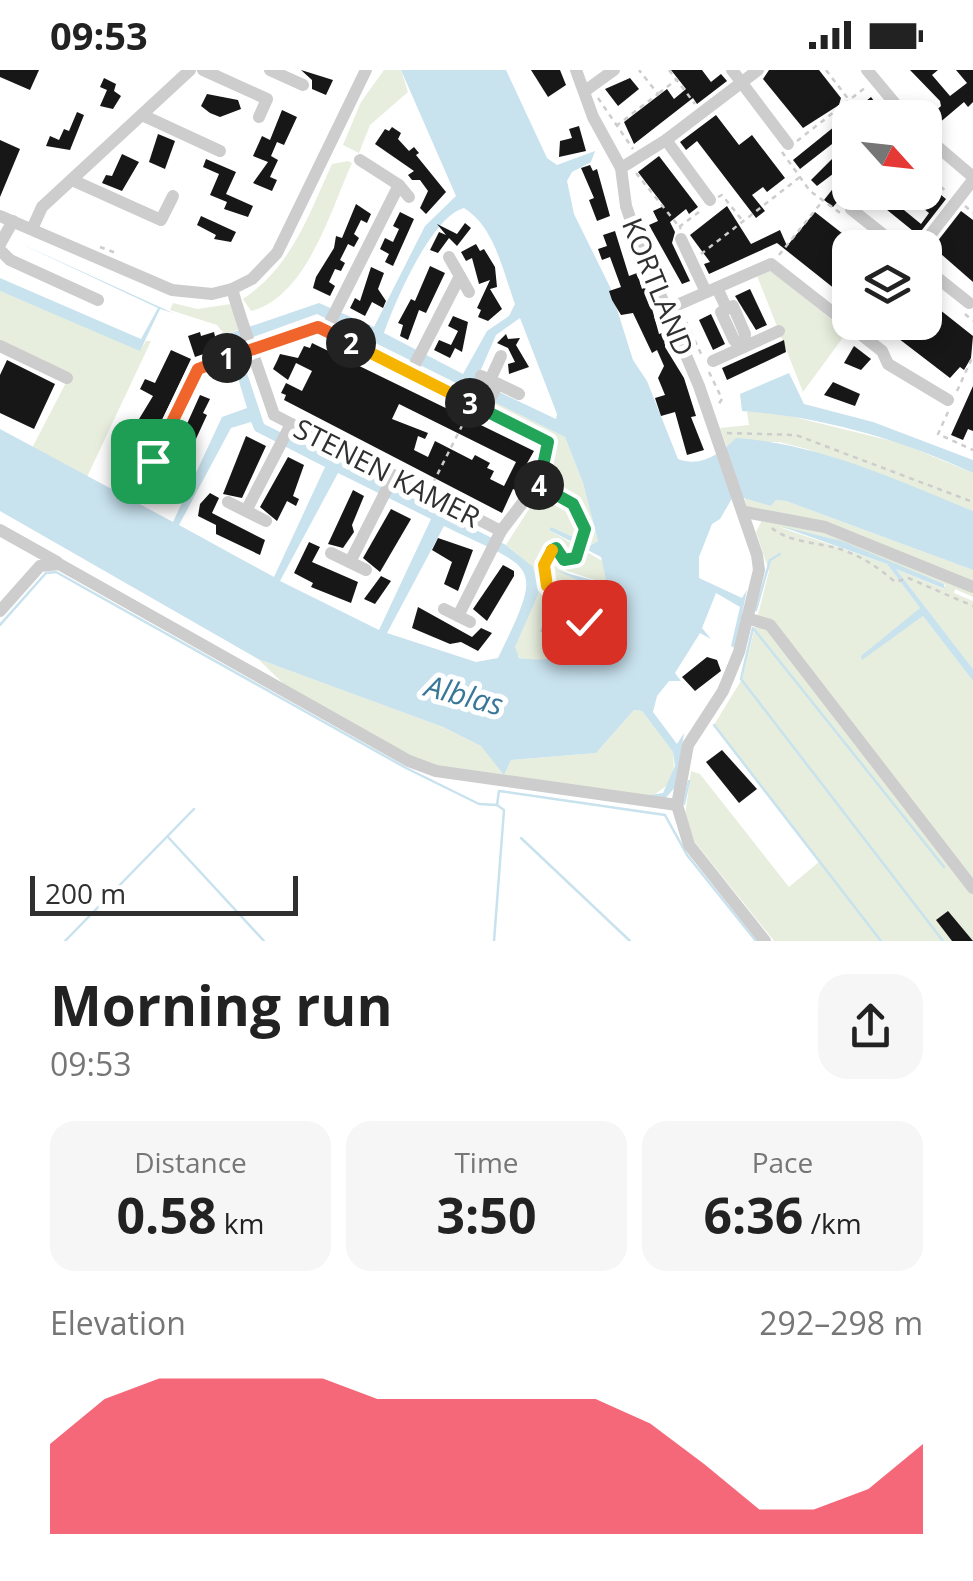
<!DOCTYPE html>
<html lang="en">
<head>
<meta charset="utf-8">
<style>
	:root { --surface:#fff; --page:#f6f6f6; --text:#222; --muted:#767676; --accent:#f02941 }
	body { margin:0; font-family:"Open Sans",sans-serif; background:var(--page); color:var(--text); height:100vh; display:flex; flex-direction:column; font-size:38px; white-space:nowrap }
	* { box-sizing:border-box; margin:0 }
	p { font-size:32px; color:var(--muted) }
	.icon { flex:none; width:55px; height:55px; fill:none; stroke:currentColor; stroke-width:2; stroke-linecap:round; stroke-linejoin:round }
	.map { position:relative; height:871px; overflow:hidden }
	.panel { display:flex; flex-direction:column; background:var(--surface); flex:1 }
	.panel>* { flex:none }
	.needle { width:65px; rotate:117deg }
	.tools { position:absolute; left:832px; top:30px; display:grid; gap:20px }
	.tools a { display:grid; place-items:center; width:110px; height:110px; border-radius:20px; background:var(--surface); box-shadow:0 5px 15px #0003; font-size:50px }
	.scale { position:absolute; left:30px; bottom:25px; width:268px; box-sizing:border-box; padding-left:10px; border:5px solid #303030; border-top:0; font-size:28px; line-height:35px; white-space:nowrap; color:#303030; -webkit-text-stroke:8px #fff; paint-order:stroke }
	.pin { position:absolute; display:grid; place-items:center; width:85px; height:85px; color:#fff; margin:-42px; border-radius:20px; box-shadow:0 5px 15px #0006 }
	.km { position:absolute; width:50px; height:50px; margin:-25px; border-radius:50%; background:#222; color:#fff; font-size:28px; line-height:50px; text-align:center }
	.round { display:grid; place-items:center; flex:none; width:105px; height:105px; border-radius:30px; background:var(--page) }
	.headline { display:flex; align-items:center; justify-content:space-between; height:170px; padding:0 50px }
	h1 { font-size:55px; font-weight:700; line-height:75px }
	.figures { display:grid; grid-template-columns:repeat(3,1fr); gap:15px; height:170px; padding:10px 50px }
	.figures div { display:grid; align-content:center; border-radius:25px; background:var(--page); text-align:center }
	.figures b { font-size:50px; font-weight:700 }
	.figures small { font-size:28px; font-weight:400 }
	.figures p { font-size:28px }
	.chart { height:280px; padding:20px 50px }
	.chart p { display:flex; justify-content:space-between }
	.chart svg { width:100%; height:180px; margin-top:10px; fill:var(--accent); opacity:.7 }
	.status { display:flex; justify-content:space-between; align-items:center; height:70px; padding:0 50px; background:var(--surface); direction:ltr }
	.status svg { height:28px; fill:currentColor }
	.map>svg:first-child { display:block }
	.green { fill:#e7eedd }
	.water { fill:#c8e2ee; fill-rule:evenodd }
	.lines { fill:none; stroke-linecap:round; stroke-linejoin:round }
	.stream { stroke:#c8e2ee; stroke-width:2.5 }
	.ferry { stroke:#387798; stroke-width:2.5; stroke-dasharray:12 10; stroke-linecap:butt }
	.building { fill:#171717; fill-rule:evenodd }
	.path { stroke:#cdcdcd; stroke-width:2.5; stroke-dasharray:5 5; stroke-linecap:butt }
	.minor { stroke:#cdcdcd; stroke-width:12 }
	.split-1-casing { stroke:#fff; stroke-width:20 }
	.split-2-casing { stroke:#fff; stroke-width:20 }
	.split-3-casing { stroke:#fff; stroke-width:20 }
	.split-4-casing { stroke:#fff; stroke-width:20 }
	.split-5-casing { stroke:#fff; stroke-width:20 }
	.split-6-casing { stroke:#fff; stroke-width:20 }
	.split-1 { stroke:#f0652b; stroke-width:12 }
	.split-2 { stroke:#f0652b; stroke-width:12 }
	.split-3 { stroke:#f5b400; stroke-width:12 }
	.split-4 { stroke:#22a559; stroke-width:12 }
	.split-5 { stroke:#22a559; stroke-width:12 }
	.split-6 { stroke:#f5b400; stroke-width:12 }
	.labels { text-anchor:middle; stroke-width:10; stroke-linejoin:round; paint-order:stroke }
	.street-label { font-size:28px; fill:#303030; stroke:#fff }
	.water-label { font-size:30px; font-style:italic; fill:#387798; stroke:#fff }
</style>
</head>
<body>
<div class="status"><b>09:53</b><svg viewBox="0 0 49 12"><path d="M0 12V9h3v3zM5 12V6h3v6zM10 12V3h3v9zM15 12V0h3v12zM26 1h20v11H26zM47 4h2v5h-2z"/></svg></div>
<div class="map">
<svg width="973" height="871" viewBox="0 0 973 871">
	<rect width="100%" height="100%" fill="#fff"/>
	<g class="green">
		<path d="M384,0H401L408,22L370,55L359,83L343,75L361,32Z"/>
		<path d="M348,91L352,93C331,139 307,227 251,241L243,229C292,196 308,146 332,94Z"/>
		<path d="M770,200L847,262L803,322L757,206Z"/>
		<path d="M0,221L140,280L146,271H151L87,407L32,378L70,305L0,271Z"/>
		<path d="M173,233L197,239L231,234L240,259L225,265L217,255L170,240Z"/>
		<path d="M493,331L565,367L583,413L598,471L591,475L551,457L549,460L604,492L607,514L558,498L604,521L607,533L599,557L590,561L584,556L546,551L589,569C572,585 535,603 514,583C524,529 565,519 506,475L545,414L557,372L495,340Z"/>
		<path d="M761,339L900,373L973,403V441L807,379L779,372H732L728,380L720,358L749,355L747,342Z"/>
		<path d="M744,426L771,436L776,430L786,431L973,500V513L858,464L747,437Z"/>
		<path d="M762,450L815,458L973,520V527L955,519L954,523L973,531V599L896,499L944,519L946,515L830,468L779,457L887,494L920,538L862,589L923,546L973,611V871H774L694,771L685,746L691,701L700,704L789,817L820,791L714,655L742,609L769,501L756,462Z"/>
		<path d="M258,589L443,657L485,678L504,704L511,690L596,683L634,640L642,641L673,682C676,714 670,713 651,727L429,695L292,622Z"/>
	</g>
	<g class="water">
		<path d="M401,0H506L547,88L557,95L595,81L591,92L572,102L567,111L574,144L610,217L633,290L647,311L678,389C701,398 721,383 736,368C820,374 896,410 973,441V500L786,431L776,430L771,436L734,425L720,449L712,454L699,487V508L742,528L747,520L735,578L731,576L740,537L716,523L702,558L711,569L700,563L675,603L681,611H669L657,626L653,642L677,674L684,663L676,716L665,729L650,725L663,723L675,696L673,682L642,641L634,640L596,683L511,690L504,705L481,676L443,657L258,589L0,441V359L173,452L222,347L247,338L225,265L319,233L374,257L425,156L456,126ZM464,138C495,157 503,202 515,234L509,246L487,261L463,304L384,263C395,231 432,146 464,138ZM317,244L565,367L583,413L598,471L591,475L551,457L549,460L601,487L607,514L555,500L603,521L607,533L599,557L590,561L585,555L545,553L588,567C575,589 546,592 519,588L515,577L539,522L533,497L506,475L264,354L237,273ZM520,248L557,344L556,349L476,311L496,265ZM251,352L255,361L325,397L274,507L179,455L231,358ZM338,403L431,449L379,560L280,511ZM444,456C536,501 546,490 498,588L476,592L387,563Z"/>
		<path d="M15,171L173,243L160,239L140,281L0,221V208L141,269L158,238Z"/>
		<path d="M789,303L804,334L873,352L973,390V403C899,369 822,347 742,341L740,324Z"/>
		<path d="M780,456L842,471L944,514L945,519L896,499L973,599V611L923,546L862,590L861,586L920,538L887,494Z"/>
	</g>
	<g class="lines">
		<g class="stream">
			<path d="M756,540L770,490L780,484"/>
			<path d="M0,555L46,503L56,502L406,698L479,734L497,735"/>
			<path d="M714,655L881,871"/>
			<path d="M684,734L689,711"/>
			<path d="M168,767L264,871"/>
			<path d="M521,768L630,871"/>
			<path d="M65,871L194,739"/>
			<path d="M494,871L504,740L497,735L499,721L665,745L687,785L756,871"/>
			<path d="M943,871L741,609L753,558L944,797"/>
		</g>
		<path class="ferry" d="M581,566L583,558"/>
	</g>
	<g class="building">
		<path d="M0,0H39L30,20L0,7Z"/>
		<path d="M301,0L333,10L326,25L312,19V10Z"/>
		<path d="M531,0H560L566,15L548,27Z"/>
		<path d="M671,0H702L711,12L721,4L727,11L697,34L693,28L634,74L624,52L667,19L674,29L686,19Z"/>
		<path d="M769,0H819L841,28L839,35L803,58L763,9Z"/>
		<path d="M910,0H938L932,5L950,26L967,13L956,0H973V32L968,37L964,32L938,54L931,45L941,36L940,31Z"/>
		<path d="M104,8L116,14L114,21L121,26L113,39L100,36L107,20L100,17Z"/>
		<path d="M630,8L639,19L618,36L605,19Z"/>
		<path d="M207,24L238,30L241,39L220,47L210,43L201,36Z"/>
		<path d="M871,27L883,43L878,48H850V60L800,99L793,90Z"/>
		<path d="M282,40L297,47L284,75L277,72L271,86L278,90L270,107L277,110L272,121L253,113L268,92L253,86L262,66L270,70Z"/>
		<path d="M77,42L84,45L70,80L46,76L50,66L59,70L64,59L69,61Z"/>
		<path d="M716,45L739,75L752,65L785,108L767,122L763,117L752,125L765,141L756,148L697,71L686,80L680,72Z"/>
		<path d="M579,56L586,81L559,87L560,71L572,68L569,59Z"/>
		<path d="M392,57L401,63L398,69L409,81L414,77L419,83L416,85L446,122L426,144L420,138L428,121L420,110H412L408,105L414,101L375,74L385,59L389,61Z"/>
		<path d="M158,64L175,71L165,99L149,92Z"/>
		<path d="M0,70L20,79L0,127Z"/>
		<path d="M842,79L850,91L817,116L811,110Z"/>
		<path d="M122,84L139,92L122,121L102,113L106,105L112,106Z"/>
		<path d="M659,86L698,137L689,144L686,139L670,152L675,162L672,173L690,211L682,214L649,155L658,151L653,141L664,136L638,102Z"/>
		<path d="M206,89L236,102L226,124L253,136L248,147L224,139L227,132L210,125L219,104L203,97Z"/>
		<path d="M590,95L593,101L597,99L610,146L597,151L589,130L594,128L581,98Z"/>
		<path d="M850,97V117L833,137L824,130Z"/>
		<path d="M925,112L946,129L918,165L865,122H882L921,154L929,143L903,122H925Z"/>
		<path d="M356,134L371,144L367,153L361,150L354,164L359,168L354,177L348,174L340,190L345,193L341,201L335,199L329,212L335,216L330,226L313,218L316,207L334,178L336,166L342,168Z"/>
		<path d="M727,136L751,174L780,160L787,176L815,142L861,178H850V231L777,173L709,204L704,194L710,192L690,165Z"/>
		<path d="M961,141L973,150V212L933,177Z"/>
		<path d="M400,142L414,149L393,196L385,192L389,184L380,179L385,168L393,172L399,159L393,156Z"/>
		<path d="M201,146L236,162L231,172L214,169L216,165L197,155Z"/>
		<path d="M465,153L471,158L457,176L449,168L438,183L430,180L439,162L446,165L437,154L457,164Z"/>
		<path d="M615,161L629,206L637,203L642,219L646,217L659,264L665,262V277L684,308L696,346L691,347L704,380L687,385L675,342L661,346L655,328L665,325L658,308L664,296L657,280L652,283L633,243L621,245L612,230L609,221L621,217L610,187L602,190L598,179L607,176L603,165Z"/>
		<path d="M476,174L480,181L484,179L495,197L497,217L490,219L502,239L488,251L478,247L481,240L477,238L490,210L479,214L472,188L466,191L461,182Z"/>
		<path d="M430,196L445,203L426,243L419,240L408,270L400,266L403,255L398,253L411,229L415,231Z"/>
		<path d="M371,197L384,203L378,219L386,231L383,238L372,232L365,246L350,238L355,228L360,231Z"/>
		<path d="M750,219L767,255L756,260L735,226Z"/>
		<path d="M925,228L973,266L971,288L964,300L960,297L950,308L877,252H925Z"/>
		<path d="M711,244L725,274L713,280L699,250Z"/>
		<path d="M453,246L468,252L462,282L455,278L450,288L434,280L439,270L451,275L458,261L448,256Z"/>
		<path d="M200,262L201,266L214,262L218,279L195,287L188,266Z"/>
		<path d="M506,264L508,269L520,268L516,275L529,297L509,304L508,294L515,292L508,278L497,273Z"/>
		<path d="M784,270L786,282L727,310L722,298Z"/>
		<path d="M312,273L534,381L521,404L526,409L519,421L513,419L502,443L284,330L286,325L281,323L286,313L302,321L312,301L296,293L288,310L273,299L277,291L280,284L298,288L304,276L310,278ZM399,334L516,392L504,416L490,409L494,401L487,398L490,393L475,385L472,390L435,371L428,387L414,380L418,366L425,369L428,363L392,349Z"/>
		<path d="M854,276L871,289L861,300L844,293Z"/>
		<path d="M171,280L191,289L156,363L147,359L145,363L136,354L153,326L140,319L145,309L155,313Z"/>
		<path d="M7,290L55,314L34,359L0,343V305Z"/>
		<path d="M833,312L860,324L855,336L824,325Z"/>
		<path d="M973,316V361L968,359L963,370L951,365Z"/>
		<path d="M200,325L210,329L203,343L207,345L183,397L172,387Z"/>
		<path d="M246,366L266,376L242,428L223,424Z"/>
		<path d="M288,387L304,395L293,426L299,429L296,436L287,431L277,451L260,437Z"/>
		<path d="M134,403L170,417L161,433L154,430L156,425L137,416L134,422L126,418Z"/>
		<path d="M353,420L364,426L352,455L354,462L343,478L328,474Z"/>
		<path d="M210,423L219,428L212,443L265,470L260,485L216,464V455L198,446L200,434Z"/>
		<path d="M391,439L411,449L380,502L363,488Z"/>
		<path d="M438,468L473,480L458,521L444,514L452,492L432,480Z"/>
		<path d="M309,472L320,477L312,492L358,512L351,533L311,517L313,513L294,503Z"/>
		<path d="M503,495L514,501V506L487,551L473,539Z"/>
		<path d="M381,506L391,511L375,534L364,529Z"/>
		<path d="M418,537L472,567L481,558L492,563L478,581L461,572L450,574L412,558Z"/>
		<path d="M707,587L717,590L721,601L695,621L682,607Z"/>
		<path d="M722,680L757,719L739,733L706,692Z"/>
		<path d="M948,841L973,871H952L936,850Z"/>
	</g>
	<g class="lines">
		<g class="path">
			<path d="M669,0L695,34"/>
			<path d="M826,0L849,30"/>
			<path d="M659,23L676,10"/>
			<path d="M598,28L633,79"/>
			<path d="M616,56L658,24L639,0"/>
			<path d="M797,71L866,17"/>
			<path d="M782,82L810,121L843,145"/>
			<path d="M636,103L681,159"/>
			<path d="M925,104L947,122"/>
			<path d="M718,127L722,125L742,150"/>
			<path d="M965,136L973,143"/>
			<path d="M679,157L703,139"/>
			<path d="M100,177L116,183"/>
			<path d="M701,184L800,107"/>
			<path d="M779,185L821,133"/>
			<path d="M682,243L702,286"/>
			<path d="M965,244L973,251"/>
			<path d="M709,302L722,329L718,335"/>
			<path d="M957,321L973,286"/>
			<path d="M948,342L938,364L973,380"/>
			<path d="M727,363L796,365L973,432"/>
			<path d="M433,413L468,344"/>
			<path d="M548,417L573,434L582,448L587,445"/>
			<path d="M772,458C787,472 820,473 840,479C861,486 878,497 895,512L908,508L973,536"/>
			<path d="M559,524L581,525L583,558"/>
			<path d="M581,566L574,574L554,576L541,562L559,524L547,516L544,495L554,477L564,489L579,485L586,467L582,448"/>
		</g>
		<g class="minor">
			<path d="M203,0L267,29L259,47"/>
			<path d="M270,0L303,15"/>
			<path d="M576,0L593,47L621,98L626,136L638,172L699,316L757,485L759,500L739,582L723,621L688,675L677,735L689,775L765,871"/>
			<path d="M732,0L788,74"/>
			<path d="M867,0L907,48"/>
			<path d="M585,21L614,0"/>
			<path d="M142,45L220,81"/>
			<path d="M925,66L973,107"/>
			<path d="M666,70L710,130"/>
			<path d="M621,98L666,70L758,0"/>
			<path d="M72,110L161,150L173,126"/>
			<path d="M399,115L409,127"/>
			<path d="M851,139L900,178"/>
			<path d="M0,146L172,220L212,224L232,219L252,209L277,183L366,0"/>
			<path d="M32,159L42,137L190,0"/>
			<path d="M681,169L706,222"/>
			<path d="M0,174L13,151"/>
			<path d="M920,178L973,110"/>
			<path d="M0,180L10,190L98,230"/>
			<path d="M449,187L469,222"/>
			<path d="M925,198L969,233"/>
			<path d="M717,218L727,239L733,236L745,264L744,277L734,270L721,242L727,239"/>
			<path d="M668,239L771,194L882,281L888,294L948,330"/>
			<path d="M326,260L399,115L360,90"/>
			<path d="M0,276L67,308"/>
			<path d="M713,291L779,261"/>
			<path d="M411,302L460,206"/>
			<path d="M481,306L498,314L484,339"/>
			<path d="M490,310L501,286"/>
			<path d="M498,314L519,324"/>
			<path d="M141,385L165,397"/>
			<path d="M153,391L198,299C238,283 278,270 318,257L548,371L537,414L501,461L274,345C260,303 244,261 232,219"/>
			<path d="M228,432L266,451"/>
			<path d="M246,441L291,354"/>
			<path d="M745,442L825,457L973,517"/>
			<path d="M0,460L57,492"/>
			<path d="M331,483L366,500"/>
			<path d="M350,492L394,405"/>
			<path d="M444,539L470,552"/>
			<path d="M0,541L40,496L59,494L409,691L436,701L677,735"/>
			<path d="M458,546L501,461"/>
			<path d="M747,548L770,555L973,818"/>
		</g>
	</g>
	<g class="lines">
		<g class="split-1-casing">
			<path id="split-1" d="M153,391L198,299L227,288"/>
		</g>
		<g class="split-2-casing">
			<path id="split-2" d="M227,288L318,257L351,273"/>
		</g>
		<g class="split-3-casing">
			<path id="split-3" d="M351,273L470,333"/>
		</g>
		<g class="split-4-casing">
			<path id="split-4" d="M470,333L548,372L539,415"/>
		</g>
		<g class="split-5-casing">
			<path id="split-5" d="M539,415L573,434L585,459L576,488L564,490L556,478L552,480"/>
		</g>
		<g class="split-6-casing">
			<path id="split-6" d="M552,480L544,495L547,516L558,524H582L584,552"/>
		</g>
		<use href="#split-1" class="split-1"/>
		<use href="#split-2" class="split-2"/>
		<use href="#split-3" class="split-3"/>
		<use href="#split-4" class="split-4"/>
		<use href="#split-5" class="split-5"/>
		<use href="#split-6" class="split-6"/>
	</g>
	<g class="labels">
		<g class="street-label">
			<text transform="translate(658 217) rotate(68)" y="10">KORTLAND</text>
			<text transform="translate(387 403) rotate(27)" y="10">STENEN KAMER</text>
		</g>
		<g class="water-label">
			<text transform="translate(464 626) rotate(15)" y="10">Alblas</text>
		</g>
	</g>
</svg>
<div class="tools">
<a><svg class="needle" viewBox="-14 -14 28 28"><path d="M0-13l5 13h-10z" fill="#e53935"/><path d="M0 13l5-13h-10z" fill="#767676"/></svg></a>
<a><svg class="icon" aria-label="layers" viewBox="0 0 24 24"><path d="M12 4l9 5-9 5-9-5zM3 14l9 5 9-5"/></svg></a>
</div>
<div class="scale">200 m</div>
<div class="pin" style="left:153px;top:391px;background:#1e9e55"><svg class="icon" aria-label="arrive" viewBox="0 0 24 24"><path d="M6 21V4h12l-3 4 3 4H6"/></svg></div>
<div class="pin" style="left:584px;top:552px;background:#d93025"><svg class="icon" aria-label="check" viewBox="0 0 24 24"><path d="M5 12l5 5 9-10"/></svg></div>
<b class="km" style="left:227px;top:288px">1</b>
<b class="km" style="left:351px;top:273px">2</b>
<b class="km" style="left:470px;top:333px">3</b>
<b class="km" style="left:539px;top:415px">4</b>
</div>
<section class="panel">
<div class="headline"><div><h1>Morning run</h1><p>09:53</p></div><a class="round"><svg class="icon" aria-label="share" viewBox="0 0 24 24"><path d="M12 15V3M7 8l5-5 5 5M5 13v7h14v-7"/></svg></a></div>
<div class="figures">
<div><p>Distance</p><b>0.58<small> km</small></b></div>
<div><p>Time</p><b>3:50</b></div>
<div><p>Pace</p><b>6:36<small> /km</small></b></div>
</div>
<div class="chart"><p><span>Elevation</span>292–298 m</p>
<svg viewBox="0 0 160 44" preserveAspectRatio="none"><path d="M0 44V22L10 11L20 6L30 6L40 6L50 6L60 11L70 11L80 11L90 11L100 11L110 17L120 27L130 38L140 38L150 33L160 22V44z"/></svg>
</div>
</section>
</body>
</html>
